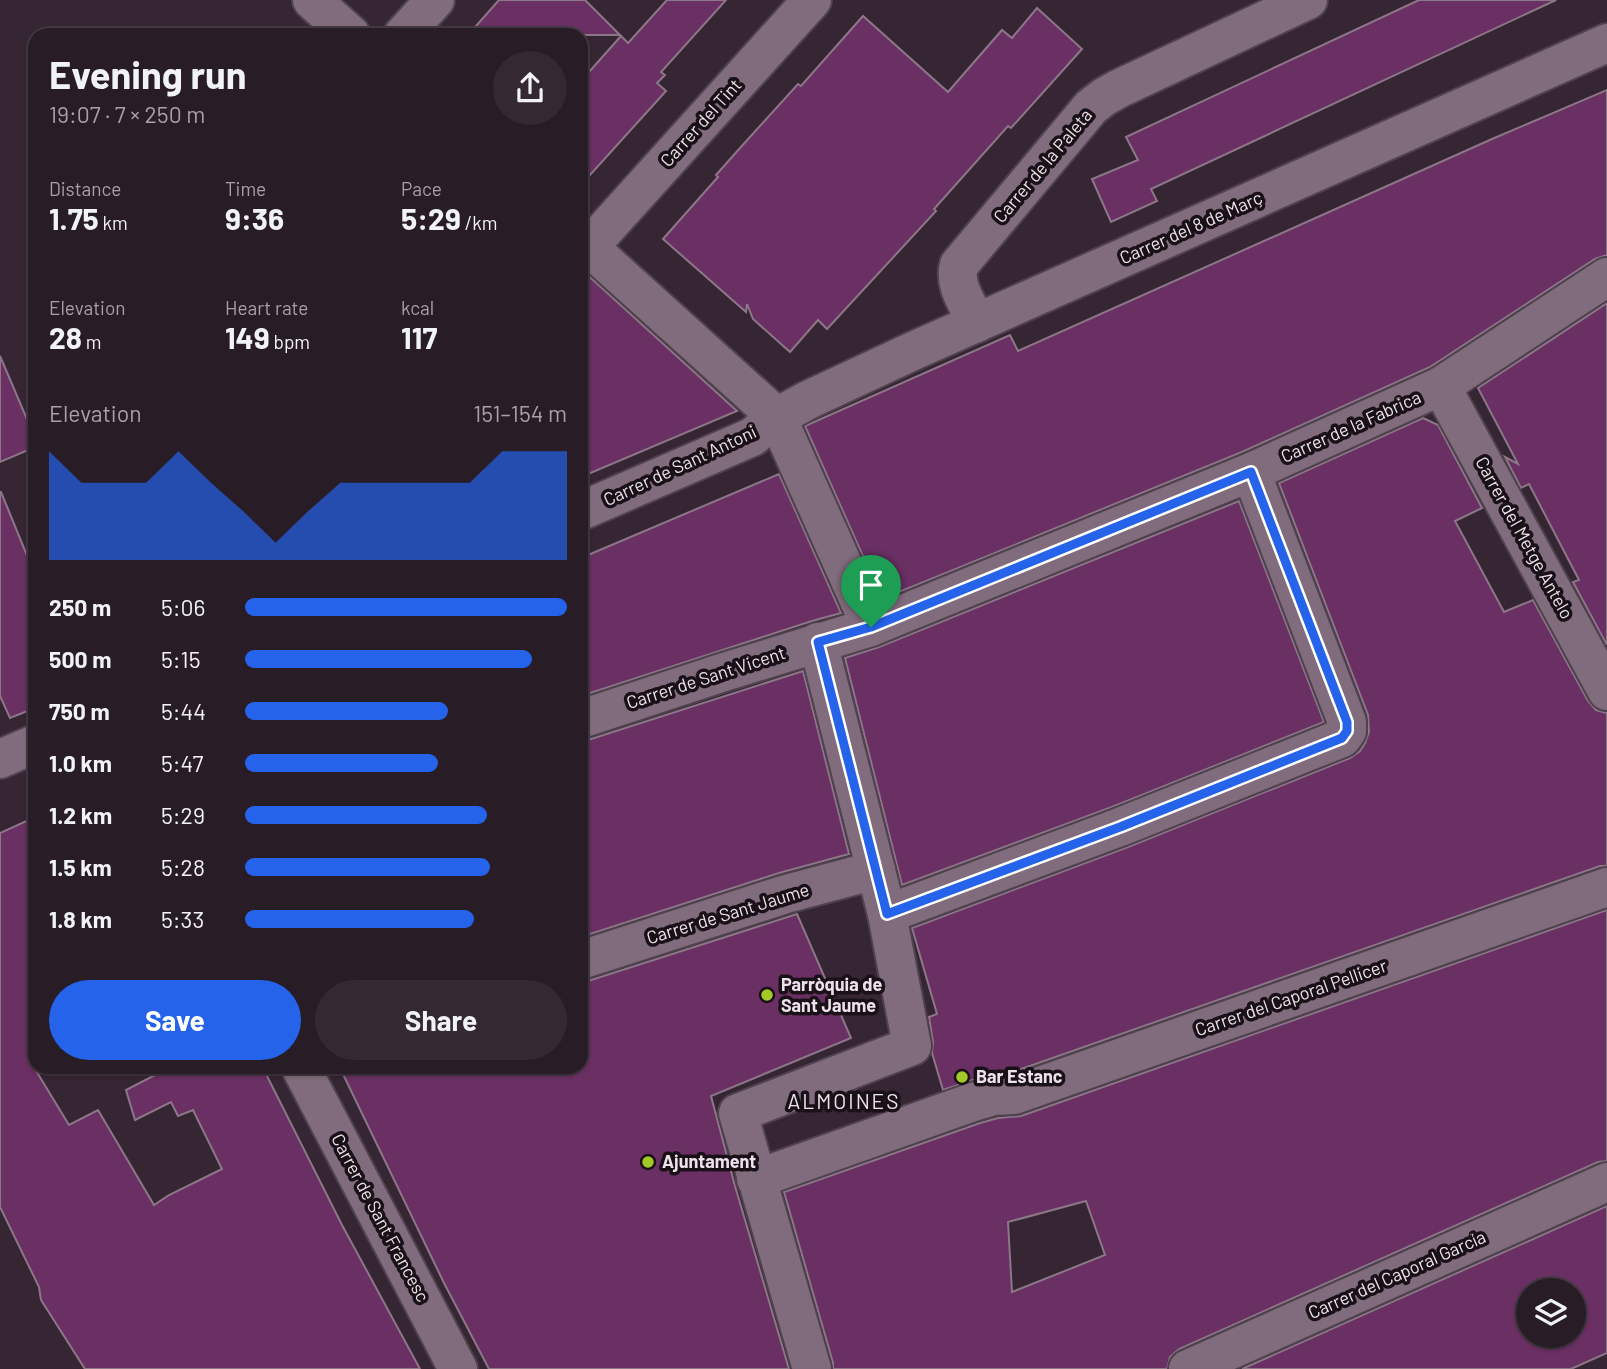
<!DOCTYPE html>
<html lang="en">
<head>
<meta charset="utf-8">
<style>
	:root { --surface:#281c26; --page:#342932; --text:#f1f3f6; --muted:#a5a1a7; --line:#443a43; --accent:#2563eb }
	body { margin:0; font-family:Barlow,sans-serif; background:var(--page); color:var(--text); height:100vh; display:flex; flex-direction:column; font-size:26px; white-space:nowrap }
	* { box-sizing:border-box; margin:0 }
	p { font-size:23px; color:var(--muted) }
	.icon { flex:none; width:38px; height:38px; fill:none; stroke:currentColor; stroke-width:2; stroke-linecap:round; stroke-linejoin:round }
	.map { position:relative; flex:1; overflow:hidden }
	.drawer { position:absolute; left:28px; top:28px; width:560px; height:1046px; display:flex; flex-direction:column; background:var(--surface); border-radius:21px; box-shadow:0 2px 5px #0004,0 0 0 2px var(--line) }
	.drawer>* { flex:none }
	.buttons { position:absolute; left:1516px; top:1278px; display:grid; gap:14px }
	.buttons a { display:grid; place-items:center; width:70px; height:70px; border-radius:50%; background:var(--surface); box-shadow:0 2px 5px #0004,0 0 0 2px var(--line); font-size:35px }
	.pin { position:absolute; display:grid; place-items:center; width:60px; height:60px; color:#fff; margin:-72px -30px; border-radius:50% 50% 50% 0; rotate:-45deg; box-shadow:0 0 7px #0007 }
	.pin .icon { rotate:45deg }
	.round { display:grid; place-items:center; flex:none; width:74px; height:74px; border-radius:37px; background:var(--page) }
	.headline { display:flex; align-items:center; justify-content:space-between; height:119px; padding:0 21px }
	h1 { font-size:38px; font-weight:700; line-height:52px }
	.stats { display:grid; grid-template-columns:repeat(3,1fr); gap:10px; height:119px; padding:7px 21px }
	.stats div { display:grid; align-content:center }
	.stats b { font-size:30px; font-weight:700 }
	.stats small { font-size:19px; font-weight:400 }
	.stats p { font-size:19px }
	.chart { height:196px; padding:14px 21px }
	.chart p { display:flex; justify-content:space-between }
	.chart svg { width:100%; height:126px; margin-top:7px; fill:var(--accent); opacity:.7 }
	.action { display:flex; gap:14px; margin-top:auto; padding:14px 21px }
	.action a { flex:1; height:80px; border-radius:42px; background:var(--accent); color:#fff; font-size:28px; font-weight:700; line-height:80px; text-align:center }
	.action a+a { background:var(--page); color:var(--text) }
	ul { padding:0 21px; list-style:none; font-size:23px }
	li { display:grid; grid-template-columns:112px 84px 1fr; align-items:center; height:52px }
	li i { height:18px; border-radius:9px; background:var(--accent) }
	.map>svg:first-child { display:block }
	.building { fill:#6a2f63; stroke:#8c7788; stroke-width:2; fill-rule:evenodd }
	.lines { fill:none; stroke-linecap:round; stroke-linejoin:round }
	.minor-casing { stroke:#4f414d; stroke-width:42 }
	.minor { stroke:#806c7c; stroke-width:38 }
	.route-casing { stroke:#fff; stroke-width:14 }
	.route { stroke:#2563eb; stroke-width:9 }
	.poi-dot { fill:#a3c927; stroke:#191117; stroke-width:2.5 }
	.labels { text-anchor:middle; stroke-width:7; stroke-linejoin:round; paint-order:stroke }
	.street-label { font-size:18px; fill:#ede2eb; stroke:#191117 }
	.poi-label { font-size:18px; font-weight:bold; fill:#ede2eb; stroke:#191117; text-anchor:start }
	.quarter-label { font-size:21px; letter-spacing:2px; fill:#ede2eb; stroke:#191117 }
</style>
</head>
<body>
<div class="map">
<svg width="1607" height="1369" viewBox="0 0 1607 1369">
	<rect width="100%" height="100%" fill="#362533"/>
	<g class="building">
		<path d="M499,0H585L620,35H468Z"/>
		<path d="M667,0H726L661,72L665,75L657,83L666,91L581,185V81L621,36L628,43Z"/>
		<path d="M1419,0H1556L1151,189L1157,201L1111,222L1092,179L1138,160L1126,137Z"/>
		<path d="M1037,8L1082,49L1011,128L1008,126L934,209L936,211L827,329L818,320L790,352L753,319L747,304L746,312L663,239L718,177L716,175L740,148L798,84L801,86L863,16L948,92L1002,30L1012,38Z"/>
		<path d="M1607,90V255L1595,259L1430,367L1242,452L882,599L805,426L1010,335L1018,351L1492,139Z"/>
		<path d="M581,269L737,411L581,477Z"/>
		<path d="M1607,303V645L1573,582L1579,580L1529,484L1521,488L1505,457L1518,464L1478,388Z"/>
		<path d="M0,356L35,438V447L0,462Z"/>
		<path d="M1423,418L1438,425L1482,508L1455,521L1504,612L1533,600L1588,701L1596,710L1607,713V866H1600L1010,1073L988,1075L943,1090L932,1053L933,1042L929,1017L937,1014L912,928L1128,847L1350,758L1360,751L1365,743L1369,732L1368,715L1279,483Z"/>
		<path d="M779,474L841,613L812,621L581,696V558Z"/>
		<path d="M0,492H1L35,575V708L10,718L0,696Z"/>
		<path d="M1239,501L1324,722L1112,807L902,885L845,658L879,647Z"/>
		<path d="M803,671L849,854L779,873L581,937V740H588Z"/>
		<path d="M35,817V1069L69,1125L98,1110L154,1205L169,1195L222,1169L193,1110L178,1116L171,1102L135,1120L126,1090L157,1074L154,1068H263L342,1225L420,1369H85L41,1300L39,1287L0,1207V833Z"/>
		<path d="M1607,910V1161L1598,1162L1179,1349L1170,1357L1167,1369H833V1363L784,1192L980,1123L998,1118L1021,1116ZM1086,1201L1105,1255L1012,1292L1008,1222Z"/>
		<path d="M797,914L851,1038L711,1096L735,1186L789,1369H489L444,1283L340,1068H581V981H588Z"/>
		<path d="M1607,1206V1353L1571,1369H1242ZM1528,1290H1573V1335H1528Z"/>
	</g>
	<g class="lines">
		<g class="minor-casing">
			<g id="minor">
				<path d="M312,0L351,35"/>
				<path d="M403,35L435,0"/>
				<path d="M581,240L777,417L871,627"/>
				<path d="M589,247L812,0"/>
				<path d="M977,323C968,304 953,285 959,265L1091,107L1104,97L1118,89L1308,0"/>
				<path d="M1441,386L1607,691"/>
				<path d="M581,511L752,437L777,417L808,400L913,351L1607,43"/>
				<path d="M581,719L724,672L871,627L1251,472L1441,386L1607,277"/>
				<path d="M0,759L35,744"/>
				<path d="M887,914L1120,827L1342,738L1347,731V722L1251,472"/>
				<path d="M581,960L786,894L876,870"/>
				<path d="M301,1068L458,1369"/>
				<path d="M756,1179L973,1102L994,1096L1014,1095L1607,887"/>
				<path d="M812,1369L738,1113L912,1046L887,914L818,642"/>
				<path d="M1188,1369L1607,1182"/>
			</g>
		</g>
		<use href="#minor" class="minor"/>
	</g>
	<g class="lines">
		<g class="route-casing">
			<path id="route" d="M1251,472L1347,722V731L1342,738L1120,827L887,914L818,642L871,627Z"/>
		</g>
		<use href="#route" class="route"/>
	</g>
	<g class="poi-dot">
		<circle cx="767" cy="995" r="7"/>
		<circle cx="962" cy="1077" r="7"/>
		<circle cx="648" cy="1162" r="7"/>
	</g>
	<g class="labels">
		<g class="street-label">
			<text transform="translate(701 123) rotate(-48)" y="6">Carrer del Tint</text>
			<text transform="translate(1043 166) rotate(-50)" y="6">Carrer de la Paleta</text>
			<text transform="translate(1191 228) rotate(-24)" y="6">Carrer del 8 de Març</text>
			<text transform="translate(1351 427) rotate(-24)" y="6">Carrer de la Fabrica</text>
			<text transform="translate(680 466) rotate(-25)" y="6">Carrer de Sant Antoni</text>
			<text transform="translate(1524 538) rotate(61)" y="6">Carrer del Metge Antelo</text>
			<text transform="translate(706 678) rotate(-18)" y="6">Carrer de Sant Vicent</text>
			<text transform="translate(728 914) rotate(-17)" y="6">Carrer de Sant Jaume</text>
			<text transform="translate(1291 998) rotate(-19)" y="6">Carrer del Caporal Pellicer</text>
			<text transform="translate(380 1218) rotate(62)" y="6">Carrer de Sant Francesc</text>
			<text transform="translate(1397 1275) rotate(-24)" y="6">Carrer del Caporal García</text>
		</g>
		<g class="poi-label">
			<text x="781" y="991">Parròquia de<tspan x="781" dy="21">Sant Jaume</tspan></text>
			<text x="976" y="1083">Bar Estanc</text>
			<text x="662" y="1168">Ajuntament</text>
		</g>
		<g class="quarter-label">
			<text x="844" y="1109">ALMOINES</text>
		</g>
	</g>
</svg>
<div class="buttons">
<a><svg class="icon" aria-label="layers" viewBox="0 0 24 24"><path d="M12 4l9 5-9 5-9-5zM3 14l9 5 9-5"/></svg></a>
</div>
<div class="pin" style="left:871px;top:627px;background:#1e9e55"><svg class="icon" aria-label="arrive" viewBox="0 0 24 24"><path d="M6 21V4h12l-3 4 3 4H6"/></svg></div>
<section class="drawer">
<div class="headline"><div><h1>Evening run</h1><p>19:07 · 7 × 250 m</p></div><a class="round"><svg class="icon" aria-label="share" viewBox="0 0 24 24"><path d="M12 15V3M7 8l5-5 5 5M5 13v7h14v-7"/></svg></a></div>
<div class="stats">
<div><p>Distance</p><b>1.75<small> km</small></b></div>
<div><p>Time</p><b>9:36</b></div>
<div><p>Pace</p><b>5:29<small> /km</small></b></div>
</div>
<div class="stats">
<div><p>Elevation</p><b>28<small> m</small></b></div>
<div><p>Heart rate</p><b>149<small> bpm</small></b></div>
<div><p>kcal</p><b>117</b></div>
</div>
<div class="chart"><p><span>Elevation</span>151–154 m</p>
<svg viewBox="0 0 160 44" preserveAspectRatio="none"><path d="M0 44V6L10 17L20 17L30 17L40 6L50 17L60 27L70 38L80 27L90 17L100 17L110 17L120 17L130 17L140 6L150 6L160 6V44z"/></svg>
</div>
<ul>
<li><b>250 m</b>5:06<i style="width:100%"></i></li>
<li><b>500 m</b>5:15<i style="width:89%"></i></li>
<li><b>750 m</b>5:44<i style="width:63%"></i></li>
<li><b>1.0 km</b>5:47<i style="width:60%"></i></li>
<li><b>1.2 km</b>5:29<i style="width:75%"></i></li>
<li><b>1.5 km</b>5:28<i style="width:76%"></i></li>
<li><b>1.8 km</b>5:33<i style="width:71%"></i></li>
</ul>
<div class="action"><a>Save</a><a>Share</a></div>
</section>
</div>
</body>
</html>
